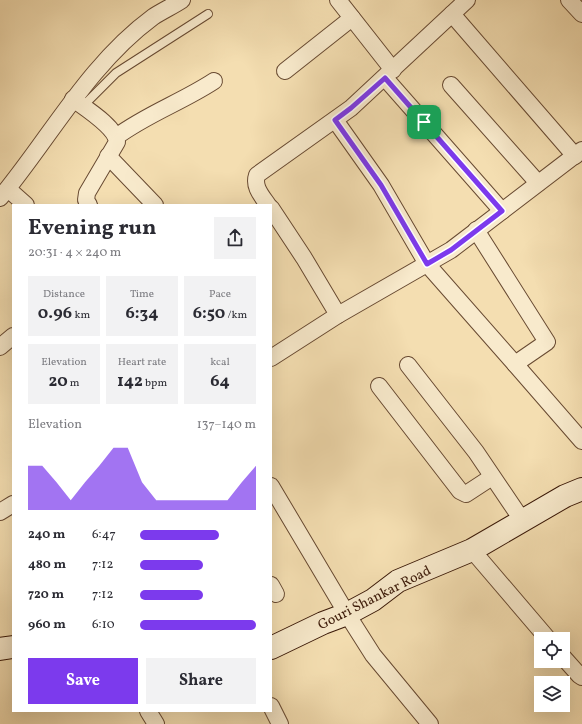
<!DOCTYPE html>
<html lang="en">
<head>
<meta charset="utf-8">
<style>
	:root { --surface:#fff; --page:#f2f2f3; --text:#2b2b33; --muted:#7c7c81; --accent:#7c3aed }
	body { margin:0; font-family:Vollkorn,serif; background:var(--page); color:var(--text); height:100vh; display:flex; flex-direction:column; font-size:15px; white-space:nowrap }
	* { box-sizing:border-box; margin:0 }
	p { font-size:13px; color:var(--muted) }
	.icon { flex:none; width:22px; height:22px; fill:none; stroke:currentColor; stroke-width:2; stroke-linecap:round; stroke-linejoin:round }
	.map { position:relative; flex:1; overflow:hidden }
	.details { position:absolute; left:12px; top:204px; width:260px; height:508px; display:flex; flex-direction:column; background:var(--surface); border-radius:0px; box-shadow:0 4px 16px #0002 }
	.details>* { flex:none }
	.buttons { position:absolute; left:534px; top:632px; display:grid; gap:8px }
	.buttons a { display:grid; place-items:center; width:36px; height:36px; border-radius:0px; background:var(--surface); box-shadow:0 4px 16px #0002; font-size:20px }
	.pin { position:absolute; display:grid; place-items:center; width:34px; height:34px; color:#fff; margin:-17px; border-radius:8px; box-shadow:0 2px 6px #0006 }
	.round { display:grid; place-items:center; flex:none; width:42px; height:42px; border-radius:0px; background:var(--page) }
	.head { display:flex; align-items:center; justify-content:space-between; height:68px; padding:0 16px }
	h1 { font-size:22px; font-weight:700; line-height:30px }
	.figures { display:grid; grid-template-columns:repeat(3,1fr); gap:6px; height:68px; padding:4px 16px }
	.figures div { display:grid; align-content:center; border-radius:0px; background:var(--page); text-align:center }
	.figures b { font-size:17px; font-weight:700 }
	.figures small { font-size:11px; font-weight:400 }
	.figures p { font-size:11px }
	.chart { height:112px; padding:8px 16px }
	.chart p { display:flex; justify-content:space-between }
	.chart svg { width:100%; height:72px; margin-top:4px; fill:var(--accent); opacity:.7 }
	.cta { display:flex; gap:8px; margin-top:auto; padding:8px 16px }
	.cta a { flex:1; height:46px; border-radius:0px; background:var(--accent); color:#fff; font-size:16px; font-weight:700; line-height:46px; text-align:center }
	.cta a+a { background:var(--page); color:var(--text) }
	ul { padding:0 16px; list-style:none; font-size:13px }
	li { display:grid; grid-template-columns:64px 48px 1fr; align-items:center; height:30px }
	li i { height:10px; border-radius:5px; background:var(--accent) }
	.map>svg:first-child { display:block }
	.lines { fill:none; stroke-linecap:round; stroke-linejoin:round }
	.lane-casing { stroke:#684a32; stroke-width:10 }
	.street-casing { stroke:#684a32; stroke-width:18 }
	.secondary-casing { stroke:#3a1807; stroke-width:24 }
	.lane { stroke:#f8eacc; stroke-width:8 }
	.street { stroke:#f8eacc; stroke-width:16 }
	.secondary { stroke:#f8eacc; stroke-width:22 }
	.route-casing { stroke:#fff; stroke-width:8 }
	.route { stroke:#7c3aed; stroke-width:5 }
	.labels { text-anchor:middle; stroke-width:3; stroke-linejoin:round; paint-order:stroke }
	.street-label { font-size:14px; fill:#3a1807; stroke:#f8eacc }
</style>
</head>
<body>
<div class="map">
<svg width="582" height="724" viewBox="0 0 582 724">
	<rect width="100%" height="100%" fill="#f4deb1"/>
	<filter id="stains"><feTurbulence type="fractalNoise" baseFrequency=".005" numOctaves="4"/><feColorMatrix values="0 0 0 0 .2 0 0 0 0 .09 0 0 0 0 .02 0 0 0 .5 -.17"/></filter>
	<radialGradient id="worn" r=".72"><stop offset=".6" stop-color="#630" stop-opacity="0"/><stop offset="1" stop-color="#630" stop-opacity=".3"/></radialGradient>
	<g class="lines">
		<g class="lane-casing">
			<path id="lane" d="M83,106L116,73L208,14"/>
		</g>
		<g class="street-casing">
			<g id="street">
				<path d="M338,0L393,70"/>
				<path d="M569,0L582,14"/>
				<path d="M452,14L575,156"/>
				<path d="M285,71L352,18"/>
				<path d="M385,78L502,211"/>
				<path d="M451,85L538,183"/>
				<path d="M73,99C85,108 116,127 117,142L87,193L86,200L89,205"/>
				<path d="M335,120L381,185L427,264L515,364"/>
				<path d="M116,137C147,114 182,102 214,81"/>
				<path d="M108,156L155,205"/>
				<path d="M8,189L26,205"/>
				<path d="M0,198C50,138 88,65 153,17C162,11 173,6 182,0"/>
				<path d="M268,205C262,196 253,187 257,175L351,108L467,0"/>
				<path d="M271,208L304,258L338,315"/>
				<path d="M476,230L547,342L515,364L582,441"/>
				<path d="M0,347L13,336"/>
				<path d="M271,358L338,315L451,250L582,150"/>
				<path d="M408,365L476,452L522,520"/>
				<path d="M379,386L460,491L466,494L492,477"/>
				<path d="M271,486L347,614L373,655L430,724"/>
				<path d="M0,512L13,504"/>
				<path d="M472,550L548,639"/>
				<path d="M271,585L276,594"/>
				<path d="M563,657L579,675L582,677"/>
				<path d="M271,706L280,724"/>
				<path d="M148,711L156,724"/>
			</g>
		</g>
		<g class="secondary-casing">
			<g id="secondary">
				<path d="M271,648L323,623L347,614L373,600L398,581L472,550L565,496L582,489"/>
				<path d="M0,649L13,647"/>
			</g>
		</g>
		<use href="#lane" class="lane"/>
		<use href="#street" class="street"/>
		<use href="#secondary" class="secondary"/>
	</g>
	<g class="lines">
		<g class="route-casing">
			<path id="route" d="M385,78L502,211L451,250L427,264L381,185L335,120L351,108Z"/>
		</g>
		<use href="#route" class="route"/>
	</g>
	<g class="labels">
		<g class="street-label">
			<text transform="translate(374 597) rotate(-27)" y="5">Gouri Shankar Road</text>
		</g>
	</g>
	<rect width="100%" height="100%" filter="url(#stains)"/>
	<rect width="100%" height="100%" fill="url(#worn)"/>
</svg>
<div class="buttons">
<a><svg class="icon" aria-label="locate" viewBox="0 0 24 24"><circle cx="12" cy="12" r="6"/><path d="M12 2v4M12 18v4M2 12h4M18 12h4"/></svg></a>
<a><svg class="icon" aria-label="layers" viewBox="0 0 24 24"><path d="M12 4l9 5-9 5-9-5zM3 14l9 5 9-5"/></svg></a>
</div>
<div class="pin" style="left:424px;top:122px;background:#1e9e55"><svg class="icon" aria-label="arrive" viewBox="0 0 24 24"><path d="M6 21V4h12l-3 4 3 4H6"/></svg></div>
<section class="details">
<div class="head"><div><h1>Evening run</h1><p>20:31 · 4 × 240 m</p></div><a class="round"><svg class="icon" aria-label="share" viewBox="0 0 24 24"><path d="M12 15V3M7 8l5-5 5 5M5 13v7h14v-7"/></svg></a></div>
<div class="figures">
<div><p>Distance</p><b>0.96<small> km</small></b></div>
<div><p>Time</p><b>6:34</b></div>
<div><p>Pace</p><b>6:50<small> /km</small></b></div>
</div>
<div class="figures">
<div><p>Elevation</p><b>20<small> m</small></b></div>
<div><p>Heart rate</p><b>142<small> bpm</small></b></div>
<div><p>kcal</p><b>64</b></div>
</div>
<div class="chart"><p><span>Elevation</span>137–140 m</p>
<svg viewBox="0 0 160 44" preserveAspectRatio="none"><path d="M0 44V17L10 17L20 27L30 38L40 27L50 17L60 6L70 6L80 27L90 38L100 38L110 38L120 38L130 38L140 38L150 27L160 17V44z"/></svg>
</div>
<ul>
<li><b>240 m</b>6:47<i style="width:68%"></i></li>
<li><b>480 m</b>7:12<i style="width:54%"></i></li>
<li><b>720 m</b>7:12<i style="width:54%"></i></li>
<li><b>960 m</b>6:10<i style="width:100%"></i></li>
</ul>
<div class="cta"><a>Save</a><a>Share</a></div>
</section>
</div>
</body>
</html>
